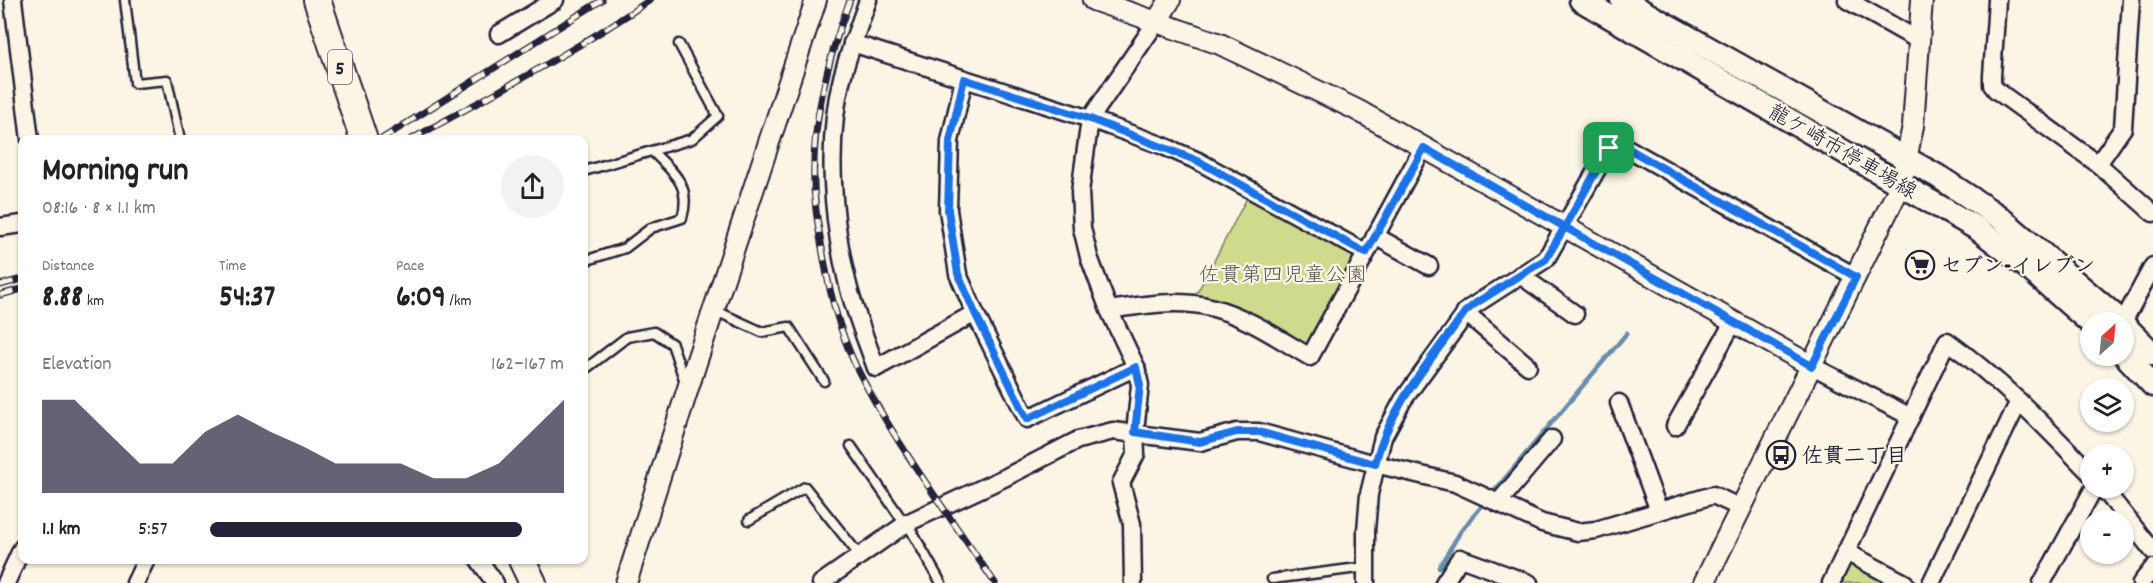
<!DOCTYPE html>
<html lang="en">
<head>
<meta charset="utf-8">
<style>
	:root { --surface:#fff; --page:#f2f2f2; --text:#222; --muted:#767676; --accent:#22223b }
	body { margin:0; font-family:Dekko,"Klee One",sans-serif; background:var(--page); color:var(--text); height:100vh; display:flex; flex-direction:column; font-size:22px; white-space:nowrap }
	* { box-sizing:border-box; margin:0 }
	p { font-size:20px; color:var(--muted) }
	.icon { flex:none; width:33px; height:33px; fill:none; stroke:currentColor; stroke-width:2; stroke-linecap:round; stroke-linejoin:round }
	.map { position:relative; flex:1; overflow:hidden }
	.drawer { position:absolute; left:18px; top:135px; width:570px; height:429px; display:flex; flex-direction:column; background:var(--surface); border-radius:12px; box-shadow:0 2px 4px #0004 }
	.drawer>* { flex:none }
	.needle { width:39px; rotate:27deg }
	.controls { position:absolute; left:2080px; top:312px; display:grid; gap:12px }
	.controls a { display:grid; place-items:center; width:54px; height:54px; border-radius:50%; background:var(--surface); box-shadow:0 2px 4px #0004; font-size:30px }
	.pin { position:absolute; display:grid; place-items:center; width:51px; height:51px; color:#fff; margin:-26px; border-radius:12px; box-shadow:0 3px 9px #0006 }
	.round { display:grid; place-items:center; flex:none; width:63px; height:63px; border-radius:32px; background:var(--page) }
	.headline { display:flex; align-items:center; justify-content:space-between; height:102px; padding:0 24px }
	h1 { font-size:33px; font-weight:800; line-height:45px }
	.stats { display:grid; grid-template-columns:repeat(3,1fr); gap:9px; height:102px; padding:6px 24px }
	.stats div { display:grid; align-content:center }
	.stats b { font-size:30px; font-weight:800 }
	.stats small { font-size:16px; font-weight:400 }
	.stats p { font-size:16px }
	.chart { height:168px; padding:12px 24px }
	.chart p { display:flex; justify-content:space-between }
	.chart svg { width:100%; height:108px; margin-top:6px; fill:var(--accent); opacity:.7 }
	ul { padding:0 24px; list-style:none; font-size:20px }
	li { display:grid; grid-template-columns:96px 72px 1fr; align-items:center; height:45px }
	li i { height:15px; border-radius:8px; background:var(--accent) }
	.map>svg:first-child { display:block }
	.green { fill:#cfda8d; stroke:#787e64; stroke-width:1.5 }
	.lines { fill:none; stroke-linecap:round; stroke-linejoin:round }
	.stream { stroke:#688dac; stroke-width:4.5 }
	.service-casing { stroke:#22223b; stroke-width:13 }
	.minor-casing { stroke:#22223b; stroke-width:21 }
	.tertiary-casing { stroke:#22223b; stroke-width:24 }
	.secondary-casing { stroke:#22223b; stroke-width:27 }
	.primary-casing { stroke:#22223b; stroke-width:30 }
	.service { stroke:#fcf5e5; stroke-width:8 }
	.minor { stroke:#fcf5e5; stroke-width:16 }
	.tertiary { stroke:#fcf5e5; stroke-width:20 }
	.secondary { stroke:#fcf5e5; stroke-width:22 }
	.primary { stroke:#fcf5e5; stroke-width:26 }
	.rail-casing { stroke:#22223b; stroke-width:7 }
	.rail { stroke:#fcf5e5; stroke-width:4.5; stroke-dasharray:14; stroke-linecap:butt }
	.route-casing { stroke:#fff; stroke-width:12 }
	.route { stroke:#1a73e8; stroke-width:8 }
	.labels { text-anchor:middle; stroke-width:4.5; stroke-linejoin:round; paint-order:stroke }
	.shield { fill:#fcf5e5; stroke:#63616e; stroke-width:1.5 }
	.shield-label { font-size:20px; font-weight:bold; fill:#22223b }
	.street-label { font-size:21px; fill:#22223b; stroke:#fcf5e5 }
	.poi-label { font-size:21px; font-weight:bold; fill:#22223b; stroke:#fcf5e5; text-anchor:start }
	.park-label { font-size:21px; fill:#565954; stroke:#fcf5e5 }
</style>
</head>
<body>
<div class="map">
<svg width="2153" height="583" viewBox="0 0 2153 583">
	<rect width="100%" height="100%" fill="#fcf5e5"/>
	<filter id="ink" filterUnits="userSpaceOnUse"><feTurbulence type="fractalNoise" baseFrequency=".0167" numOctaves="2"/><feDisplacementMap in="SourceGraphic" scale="12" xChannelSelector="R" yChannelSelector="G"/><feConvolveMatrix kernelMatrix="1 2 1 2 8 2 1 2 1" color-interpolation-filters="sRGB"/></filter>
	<g filter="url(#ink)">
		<g class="green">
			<path d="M1248,196L1352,252L1354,257L1309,342L1302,344L1195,297Z"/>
			<path d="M1850,562L1890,583H1840Z"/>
		</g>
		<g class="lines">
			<g class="stream">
				<path d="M1492,494L1627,333"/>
				<path d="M1439,567L1461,531L1486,501"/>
			</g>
			<g class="service-casing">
				<g id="service">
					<path d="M125,0L135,83L167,80L180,140"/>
					<path d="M584,171L692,139L718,116L679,44"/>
					<path d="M584,261L625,248L651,228L682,218C692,185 673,172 652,151"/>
					<path d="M714,310L762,332L789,327L824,381"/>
					<path d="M584,370L627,337L654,332L672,344L685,382"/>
					<path d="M851,446L905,524"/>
					<path d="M749,520L805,487L860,556"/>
					<path d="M907,523L941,583"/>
					<path d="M1272,579L1366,567"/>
				</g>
			</g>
			<g class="minor-casing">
				<g id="minor">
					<path d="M13,0L30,140"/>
					<path d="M868,0C859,26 849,51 842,78C826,141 832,219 847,281C854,311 866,339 876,368L975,313L1027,419L1136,367"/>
					<path d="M1847,0L1920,41"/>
					<path d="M1997,0L1992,76V85L1996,90L2098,164L2153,213"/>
					<path d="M499,34L555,0"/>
					<path d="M852,43L1090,119L1161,145L1198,161L1366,253"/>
					<path d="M964,79L950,141L948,210L958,274L975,313"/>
					<path d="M2098,164L2123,128L2131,0"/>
					<path d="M0,227L22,224"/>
					<path d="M1375,236L1429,266"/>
					<path d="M1520,275L1575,314"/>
					<path d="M1109,310C1142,305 1177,299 1210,307C1246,316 1279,339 1310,357L1423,148"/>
					<path d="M1465,312L1528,366"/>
					<path d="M2123,322L2153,266"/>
					<path d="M1812,366L1911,417"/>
					<path d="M1619,403L1659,511"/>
					<path d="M1675,426L1734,321"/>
					<path d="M2103,488L2153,551"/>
					<path d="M1498,503L1552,439"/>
					<path d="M1846,552L1947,341C2000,379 2046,427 2091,474"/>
					<path d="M479,560L495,583"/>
					<path d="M6,583L22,548"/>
					<path d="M135,583L146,560"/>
					<path d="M821,583L907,523L1006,477L1078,440L1113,431L1200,442L1237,432H1259L1375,464L1455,483L1542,523L1578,532L1596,530L1713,495L1741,508"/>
					<path d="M1133,583L1132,524L1121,483L1136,454L1135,432L1140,385L1136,367L1109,310L1089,257L1082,228L1080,192L1090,119L1157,21"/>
					<path d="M1366,583V531L1369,494L1383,437L1403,400L1470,308L1546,259L1609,148L1615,143L1620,144L1856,277"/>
					<path d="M1444,583L1460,558L1529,583"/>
					<path d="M1831,583L1846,552L1905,583"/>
					<path d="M1931,583L2019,401"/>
					<path d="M2042,583L2094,488"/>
					<path d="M2141,583L2153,568"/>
				</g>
			</g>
			<g class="tertiary-casing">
				<g id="tertiary">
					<path d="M1093,0L1220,44L1357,110L1812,366"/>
					<path d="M1157,21L1170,0"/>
					<path d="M626,583L696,363L816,0"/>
					<path d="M1704,583L1901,184L1913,126L1922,0"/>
				</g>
			</g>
			<g class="secondary-casing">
				<g id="secondary">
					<path d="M1581,0L1978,229L2025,265L2091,323"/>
					<path d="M1622,0L1939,177L1998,216L2122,322"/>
					<path d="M2124,325L2153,354"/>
					<path d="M2124,354L2153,385"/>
				</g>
			</g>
			<g class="primary-casing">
				<g id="primary">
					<path d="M317,0L364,140"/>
					<path d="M522,560L533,583"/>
				</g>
			</g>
			<use href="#service" class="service"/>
			<use href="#minor" class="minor"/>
			<use href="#tertiary" class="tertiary"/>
			<use href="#secondary" class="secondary"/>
			<use href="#primary" class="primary"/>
			<g class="rail-casing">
				<g id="rail">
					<path d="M850,0C825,66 807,139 816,210C818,226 821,243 824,259C831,301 843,343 863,380C900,450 950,517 995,583"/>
					<path d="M380,140L602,0"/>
					<path d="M410,140C491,95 574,52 650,0"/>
					<path d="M0,285L22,279"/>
					<path d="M0,295L22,289"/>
				</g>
			</g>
			<use href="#rail" class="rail"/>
		</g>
	</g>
	<g class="lines" filter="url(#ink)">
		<g class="route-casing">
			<path id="route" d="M1609,148L1570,218L1546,259L1476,303L1465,312C1432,359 1389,407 1375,464L1259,432H1237L1200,442L1135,432L1140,385L1136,367L1027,419L975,313L958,274L948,210L950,141L964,79L1090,119L1198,161L1366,253L1424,148L1812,366L1856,277L1620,144L1615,143L1609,148"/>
		</g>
		<use href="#route" class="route"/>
	</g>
	<defs>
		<g id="supermarket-ring" transform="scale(1.5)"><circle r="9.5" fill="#fcf5e5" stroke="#22223b" stroke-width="1.5"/><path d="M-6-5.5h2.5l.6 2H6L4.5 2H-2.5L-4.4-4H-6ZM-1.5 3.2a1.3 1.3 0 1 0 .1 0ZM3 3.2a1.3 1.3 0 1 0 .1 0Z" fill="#22223b"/></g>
		<g id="bus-ring" transform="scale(1.5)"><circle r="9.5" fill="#fcf5e5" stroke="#22223b" stroke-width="1.5"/><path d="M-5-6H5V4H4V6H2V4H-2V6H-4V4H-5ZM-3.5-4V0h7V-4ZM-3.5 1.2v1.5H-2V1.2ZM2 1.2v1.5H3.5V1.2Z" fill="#22223b"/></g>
	</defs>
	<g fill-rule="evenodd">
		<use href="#supermarket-ring" x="1920" y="265"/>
		<use href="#bus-ring" x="1781" y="455"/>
	</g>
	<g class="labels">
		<rect class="shield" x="328" y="50" width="24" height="34" rx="4.5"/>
		<g class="shield-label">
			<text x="340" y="74">5</text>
		</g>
		<g class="street-label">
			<text transform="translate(1843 151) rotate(30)" y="7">龍ケ崎市停車場線</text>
		</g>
		<g class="poi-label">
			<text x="1941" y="272">セブン-イレブン</text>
			<text x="1802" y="462">佐貫二丁目</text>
		</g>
		<g class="park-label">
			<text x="1283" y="281">佐貫第四児童公園</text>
		</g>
	</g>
</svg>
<div class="controls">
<a><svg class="needle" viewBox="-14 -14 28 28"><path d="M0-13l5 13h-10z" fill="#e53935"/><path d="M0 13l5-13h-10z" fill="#767676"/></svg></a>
<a><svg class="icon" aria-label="layers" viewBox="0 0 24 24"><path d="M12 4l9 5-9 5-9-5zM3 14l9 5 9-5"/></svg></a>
<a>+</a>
<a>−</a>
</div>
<div class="pin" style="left:1609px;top:148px;background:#1e9e55"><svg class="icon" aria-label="arrive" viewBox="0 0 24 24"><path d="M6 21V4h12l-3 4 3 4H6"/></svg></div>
<section class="drawer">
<div class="headline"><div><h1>Morning run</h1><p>08:16 · 8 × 1.1 km</p></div><a class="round"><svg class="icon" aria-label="share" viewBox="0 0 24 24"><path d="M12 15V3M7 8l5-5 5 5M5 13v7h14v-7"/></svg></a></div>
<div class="stats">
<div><p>Distance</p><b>8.88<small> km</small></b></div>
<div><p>Time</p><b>54:37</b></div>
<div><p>Pace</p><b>6:09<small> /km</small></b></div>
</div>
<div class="chart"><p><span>Elevation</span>162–167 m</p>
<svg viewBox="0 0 160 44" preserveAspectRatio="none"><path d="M0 44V6L10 6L20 19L30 32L40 32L50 19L60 12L70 19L80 25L90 32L100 32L110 32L120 38L130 38L140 32L150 19L160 6V44z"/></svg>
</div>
<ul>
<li><b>1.1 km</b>5:57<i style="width:88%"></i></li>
</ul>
</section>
</div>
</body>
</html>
